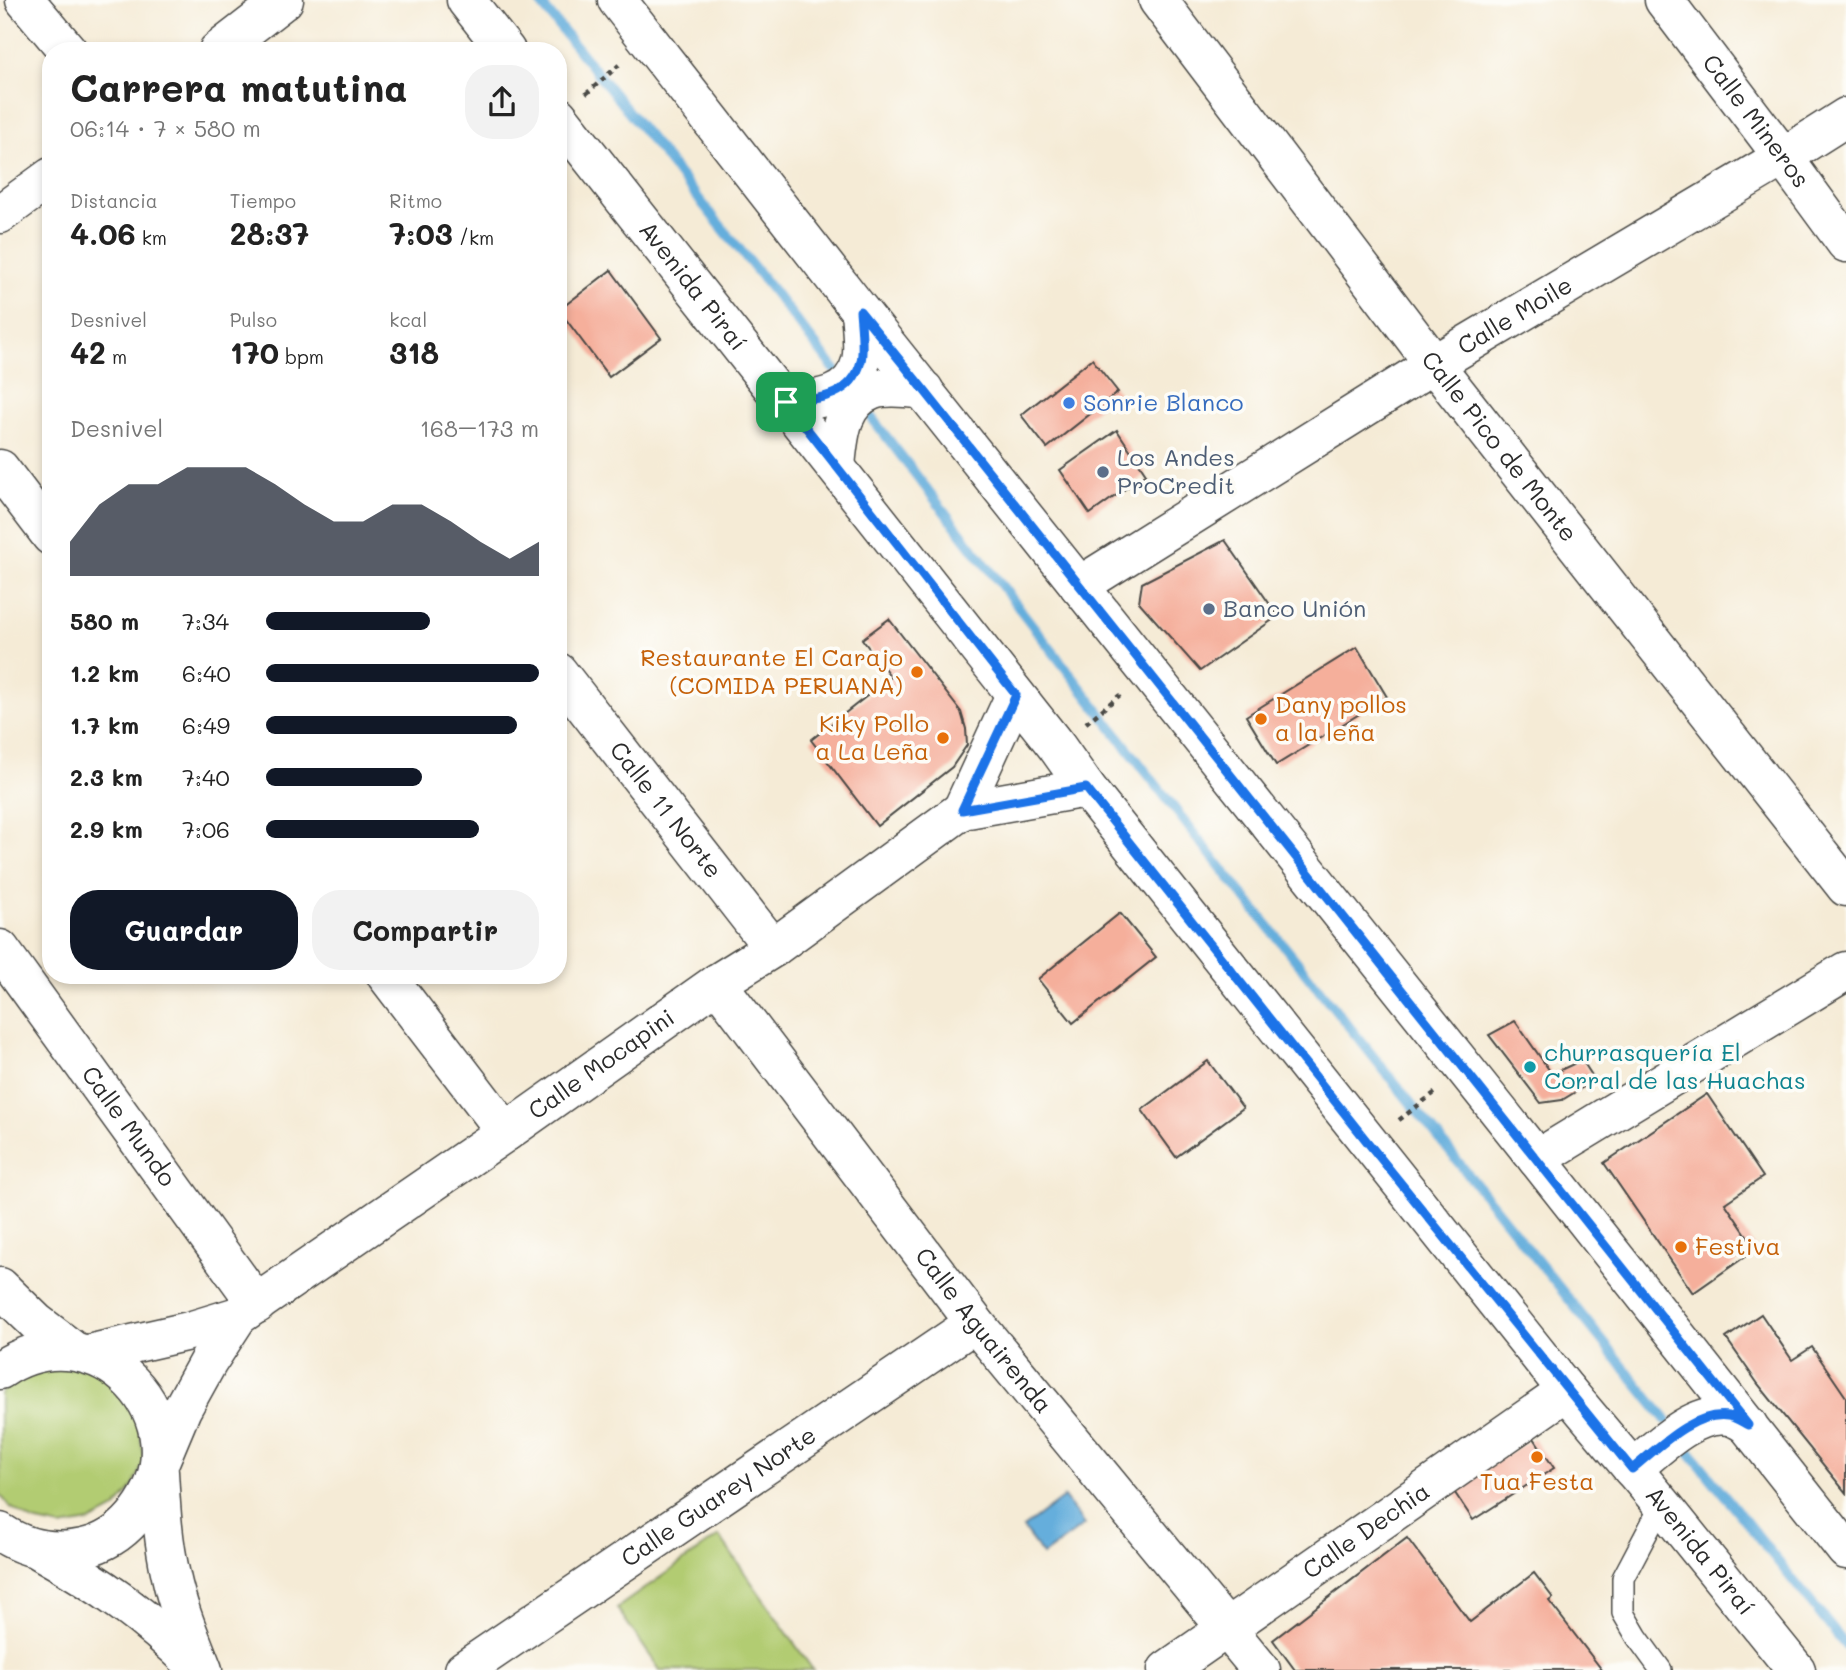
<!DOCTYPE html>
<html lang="es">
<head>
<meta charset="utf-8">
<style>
	:root { --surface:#fff; --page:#f2f2f2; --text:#222; --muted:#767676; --accent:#111827 }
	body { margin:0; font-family:Mali,sans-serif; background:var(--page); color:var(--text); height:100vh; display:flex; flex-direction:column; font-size:26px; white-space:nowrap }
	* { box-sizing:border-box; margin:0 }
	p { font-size:23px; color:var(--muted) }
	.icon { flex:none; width:38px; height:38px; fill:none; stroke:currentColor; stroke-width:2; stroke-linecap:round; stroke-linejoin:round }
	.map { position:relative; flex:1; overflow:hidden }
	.details { position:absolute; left:42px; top:42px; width:525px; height:942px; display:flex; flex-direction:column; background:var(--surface); border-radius:28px; box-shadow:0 4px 10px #0003 }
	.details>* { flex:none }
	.pin { position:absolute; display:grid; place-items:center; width:60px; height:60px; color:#fff; margin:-30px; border-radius:14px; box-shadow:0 4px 10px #0006 }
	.round { display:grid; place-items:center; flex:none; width:74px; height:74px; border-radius:28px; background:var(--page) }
	.overview { display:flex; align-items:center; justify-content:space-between; height:119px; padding:0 28px }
	h1 { font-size:38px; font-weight:700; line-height:52px }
	.metrics { display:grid; grid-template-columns:repeat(3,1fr); gap:10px; height:119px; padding:7px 28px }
	.metrics div { display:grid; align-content:center }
	.metrics b { font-size:30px; font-weight:700 }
	.metrics small { font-size:19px; font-weight:400 }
	.metrics p { font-size:19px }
	.chart { height:196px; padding:14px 28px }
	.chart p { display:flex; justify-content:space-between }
	.chart svg { width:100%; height:126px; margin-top:7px; fill:var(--accent); opacity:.7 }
	.cta { display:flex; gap:14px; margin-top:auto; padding:14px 28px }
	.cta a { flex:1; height:80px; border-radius:28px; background:var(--accent); color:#fff; font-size:28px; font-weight:700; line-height:80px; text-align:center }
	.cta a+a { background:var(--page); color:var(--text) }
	ul { padding:0 28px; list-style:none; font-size:23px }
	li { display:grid; grid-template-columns:112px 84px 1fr; align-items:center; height:52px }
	li i { height:18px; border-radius:9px; background:var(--accent) }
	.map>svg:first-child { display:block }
	.green { fill:#b2cc72; stroke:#6e7c4e; stroke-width:2 }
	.water { fill:#65aedc; stroke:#486c84; stroke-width:2 }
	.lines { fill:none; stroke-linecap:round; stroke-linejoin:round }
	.stream { stroke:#65aedc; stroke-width:10 }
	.building { fill:#f5af9b }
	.service-casing { stroke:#494845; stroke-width:24 }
	.minor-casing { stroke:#494845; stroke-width:41 }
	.secondary-casing { stroke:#494845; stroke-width:41 }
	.path { stroke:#494845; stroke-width:4.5; stroke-dasharray:5 5; stroke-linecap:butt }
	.service { stroke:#fff; stroke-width:21 }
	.minor { stroke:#fff; stroke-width:38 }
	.secondary { stroke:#fff; stroke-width:38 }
	.route-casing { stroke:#fff; stroke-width:14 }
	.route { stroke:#1a73e8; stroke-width:9 }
	.shop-dot { fill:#3f7fe0; stroke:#fdfcf7; stroke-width:2.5 }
	.service-dot { fill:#5c6f8a; stroke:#fdfcf7; stroke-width:2.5 }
	.food-dot { fill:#e8710a; stroke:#fdfcf7; stroke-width:2.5 }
	.culture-dot { fill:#0f9aa8; stroke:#fdfcf7; stroke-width:2.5 }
	.labels { text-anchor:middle; stroke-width:7; stroke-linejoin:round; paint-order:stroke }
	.street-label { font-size:24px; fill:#2b2b2b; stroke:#fdfcf7 }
	.shop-label { font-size:24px; fill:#366cbe; stroke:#fdfcf7; text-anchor:start }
	.service-label { font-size:24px; fill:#4e5e75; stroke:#fdfcf7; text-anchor:start }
	.food-label { font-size:24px; fill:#c56008; stroke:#fdfcf7; text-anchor:end }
	.culture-label { font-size:24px; fill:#0d838f; stroke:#fdfcf7; text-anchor:start }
</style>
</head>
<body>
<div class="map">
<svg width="1846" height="1670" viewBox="0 0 1846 1670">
	<rect width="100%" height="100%" fill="#fdfcf7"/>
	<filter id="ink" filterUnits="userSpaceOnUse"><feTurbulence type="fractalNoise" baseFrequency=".0143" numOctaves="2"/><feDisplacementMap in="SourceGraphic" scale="14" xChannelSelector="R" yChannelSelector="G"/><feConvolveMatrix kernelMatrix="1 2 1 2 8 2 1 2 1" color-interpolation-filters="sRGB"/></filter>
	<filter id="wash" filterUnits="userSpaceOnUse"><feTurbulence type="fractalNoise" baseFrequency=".00686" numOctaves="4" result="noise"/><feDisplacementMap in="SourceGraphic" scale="28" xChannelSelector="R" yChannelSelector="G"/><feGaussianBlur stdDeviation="1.57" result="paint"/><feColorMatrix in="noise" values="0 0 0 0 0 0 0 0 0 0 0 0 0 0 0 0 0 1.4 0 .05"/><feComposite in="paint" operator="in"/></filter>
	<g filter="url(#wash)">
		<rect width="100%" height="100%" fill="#f5ebd6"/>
		<g class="green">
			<path d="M38,1366L94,1367L136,1405L144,1461L133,1487L115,1509L90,1522L61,1527L33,1521L9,1506L0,1494V1394L12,1379Z"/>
			<path d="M719,1536L813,1670H660L617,1608Z"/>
		</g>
		<path class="water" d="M1064,1497L1084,1525L1043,1555L1023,1528Z"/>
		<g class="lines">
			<g class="stream">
				<path d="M538,0L766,282L843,380"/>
				<path d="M861,404L1198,839L1666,1420"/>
				<path d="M1685,1446L1846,1646"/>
			</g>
		</g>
		<g id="blocks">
			<g class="building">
				<path d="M611,270L661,338L609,377L559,310Z"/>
				<path d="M1092,359L1118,392L1047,448L1021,415Z"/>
				<path d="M1117,430L1146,474L1090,514L1060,470Z"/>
				<path d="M1225,540L1278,616L1200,671L1139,602L1142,583Z"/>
				<path d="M889,619L961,712L966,729L967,745L952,767L877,826L811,740L891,677L862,639Z"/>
				<path d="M1357,647L1387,697L1276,765L1246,716Z"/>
				<path d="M1120,913L1156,957L1073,1023L1038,979Z"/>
				<path d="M1515,1021L1552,1074L1582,1060L1595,1080L1562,1100L1541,1103L1489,1035Z"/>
				<path d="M1208,1061L1243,1108L1176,1157L1142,1110Z"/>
				<path d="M1707,1094L1763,1177L1725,1203L1756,1249L1693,1293L1604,1163Z"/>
				<path d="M1761,1314L1792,1360L1812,1347L1846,1397V1493L1758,1384L1726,1338Z"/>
				<path d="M1534,1438L1554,1468L1473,1520L1453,1490Z"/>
				<path d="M1407,1538L1470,1622L1534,1573L1553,1598L1549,1601L1602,1670H1295L1273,1640Z"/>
			</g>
		</g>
	</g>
	<g filter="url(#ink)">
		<use href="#blocks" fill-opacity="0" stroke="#494845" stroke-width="2"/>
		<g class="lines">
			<g class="service-casing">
				<path id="service" d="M1661,1670L1637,1637L1623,1613V1578L1662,1504"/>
			</g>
			<g class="minor-casing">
				<g id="minor">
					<path d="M25,0L68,51"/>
					<path id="s1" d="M1158,0L1434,364L1846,887"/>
					<path id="s2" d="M1664,0L1783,157L1846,243"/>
					<path d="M218,51L284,0"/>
					<path d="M0,214L51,177"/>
					<path d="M0,469L51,536"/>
					<path id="s3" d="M1079,586L1434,364L1783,157L1846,117"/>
					<path id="s4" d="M558,672L773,948"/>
					<path d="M962,810L1015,695"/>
					<path id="s5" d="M0,949L257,1304"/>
					<path d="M386,975L506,1132"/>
					<path id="s6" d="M717,983L975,1323L1261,1670"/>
					<path d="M1537,1159L1846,971"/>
					<path d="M0,1287L36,1322L74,1351"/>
					<path id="s7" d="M88,1354L189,1331L238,1316L506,1132L717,983L773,948L962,810L1086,788"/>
					<path d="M0,1370C96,1304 208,1421 138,1512C126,1528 110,1540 91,1546C59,1555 28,1551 0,1532"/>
					<path d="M161,1459L182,1409L208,1362L238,1316"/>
					<path d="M159,1472C161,1507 163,1542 171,1576C178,1609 191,1639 203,1670"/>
					<path d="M41,1551C100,1584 148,1618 196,1666"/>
					<path id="s8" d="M464,1670L975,1323"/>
					<path id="s9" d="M1167,1670L1567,1391"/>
				</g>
			</g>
			<g class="secondary-casing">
				<g id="secondary">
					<path d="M466,0L506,51"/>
					<path d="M617,0L860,311L1537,1159L1846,1550"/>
					<path id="s10" d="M558,116L1057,747L1086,788L1567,1391L1662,1504L1796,1670"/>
					<path d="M786,402C817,400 852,398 861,361C864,348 861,325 860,311"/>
					<path d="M836,466C839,437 840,402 873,390C888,385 908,388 924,390"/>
					<path d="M1632,1469C1657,1449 1693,1411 1728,1416C1735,1417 1742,1422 1748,1425"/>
				</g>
			</g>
			<g class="path">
				<path d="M586,94L619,65"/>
				<path d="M1086,723L1120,695"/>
				<path d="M1399,1120L1437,1091"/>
			</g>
			<use href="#service" class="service"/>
			<use href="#minor" class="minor"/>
			<use href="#secondary" class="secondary"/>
		</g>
	</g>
	<g class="lines" filter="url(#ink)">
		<g class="route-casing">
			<path id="route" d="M860,311L924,390L1748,1425C1742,1422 1735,1417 1728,1416C1693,1411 1657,1449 1632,1469L1369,1144L1086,788L962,810L1016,695L786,402C817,399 852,398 861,361C864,348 861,325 860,311Z"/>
		</g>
		<use href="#route" class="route"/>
	</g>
	<circle class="shop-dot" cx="1069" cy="403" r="7"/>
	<g class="service-dot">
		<circle cx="1103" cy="472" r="7"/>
		<circle cx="1209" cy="609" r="7"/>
	</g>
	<g class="food-dot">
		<circle cx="917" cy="672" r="7"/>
		<circle cx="1261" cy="719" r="7"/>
		<circle cx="943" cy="738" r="7"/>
		<circle cx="1681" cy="1247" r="7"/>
		<circle cx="1537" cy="1457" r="7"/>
	</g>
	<circle class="culture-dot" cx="1530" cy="1067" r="7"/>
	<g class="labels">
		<g class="street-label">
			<text dy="8" stroke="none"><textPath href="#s2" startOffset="152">Calle Mineros</textPath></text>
			<text dy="8" stroke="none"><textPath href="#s10" startOffset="217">Avenida Piraí</textPath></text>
			<text dy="8" stroke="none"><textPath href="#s3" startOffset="513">Calle Moile</textPath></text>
			<text dy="8" stroke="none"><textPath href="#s1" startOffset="562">Calle Pico de Monte</textPath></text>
			<text dy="8" stroke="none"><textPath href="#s4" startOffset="175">Calle 11 Norte</textPath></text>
			<text dy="8" stroke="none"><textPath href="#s7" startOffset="597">Calle Mocapini</textPath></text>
			<text dy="8" stroke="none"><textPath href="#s5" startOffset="219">Calle Mundo</textPath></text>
			<text dy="8" stroke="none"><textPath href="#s6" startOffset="438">Calle Aguairenda</textPath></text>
			<text dy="8" stroke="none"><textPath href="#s8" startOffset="308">Calle Guarey Norte</textPath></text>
			<text dy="8" stroke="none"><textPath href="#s9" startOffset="243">Calle Dechia</textPath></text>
			<text dy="8" stroke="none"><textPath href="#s10" startOffset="1834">Avenida Piraí</textPath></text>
		</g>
		<g class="shop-label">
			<text x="1083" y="411">Sonrie Blanco</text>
		</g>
		<g class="service-label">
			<text x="1117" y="466">Los Andes<tspan x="1117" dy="28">ProCredit</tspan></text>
			<text x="1223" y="617">Banco Unión</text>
		</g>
		<g class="food-label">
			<text x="903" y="666">Restaurante El Carajo<tspan x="903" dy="28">(COMIDA PERUANA)</tspan></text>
			<text x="1275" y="713" text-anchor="start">Dany pollos<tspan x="1275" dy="28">a la leña</tspan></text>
			<text x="929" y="732">Kiky Pollo<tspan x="929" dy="28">a La Leña</tspan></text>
			<text x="1695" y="1255" text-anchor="start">Festiva</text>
			<text x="1537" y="1490" text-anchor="middle">Tua Festa</text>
		</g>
		<g class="culture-label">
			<text x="1544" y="1061">churrasquería El<tspan x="1544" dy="28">Corral de las Huachas</tspan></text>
		</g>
	</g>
</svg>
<div class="pin" style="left:786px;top:402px;background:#1e9e55"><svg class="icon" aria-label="arrive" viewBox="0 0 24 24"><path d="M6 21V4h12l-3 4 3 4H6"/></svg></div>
<section class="details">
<div class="overview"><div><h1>Carrera matutina</h1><p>06:14 · 7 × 580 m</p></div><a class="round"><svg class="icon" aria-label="share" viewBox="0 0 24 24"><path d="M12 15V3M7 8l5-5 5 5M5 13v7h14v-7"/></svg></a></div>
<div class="metrics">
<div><p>Distancia</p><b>4.06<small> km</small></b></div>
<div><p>Tiempo</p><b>28:37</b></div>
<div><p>Ritmo</p><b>7:03<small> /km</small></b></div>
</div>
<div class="metrics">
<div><p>Desnivel</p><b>42<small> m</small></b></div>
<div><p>Pulso</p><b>170<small> bpm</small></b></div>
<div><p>kcal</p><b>318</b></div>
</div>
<div class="chart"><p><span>Desnivel</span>168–173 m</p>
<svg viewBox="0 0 160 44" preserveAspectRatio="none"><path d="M0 44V32L10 19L20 12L30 12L40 6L50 6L60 6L70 12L80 19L90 25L100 25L110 19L120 19L130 25L140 32L150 38L160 32V44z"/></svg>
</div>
<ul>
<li><b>580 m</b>7:34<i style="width:60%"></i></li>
<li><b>1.2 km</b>6:40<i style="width:100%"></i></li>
<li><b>1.7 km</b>6:49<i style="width:92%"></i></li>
<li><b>2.3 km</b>7:40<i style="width:57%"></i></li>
<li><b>2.9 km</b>7:06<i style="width:78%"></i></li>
</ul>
<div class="cta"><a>Guardar</a><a>Compartir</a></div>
</section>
</div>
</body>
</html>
